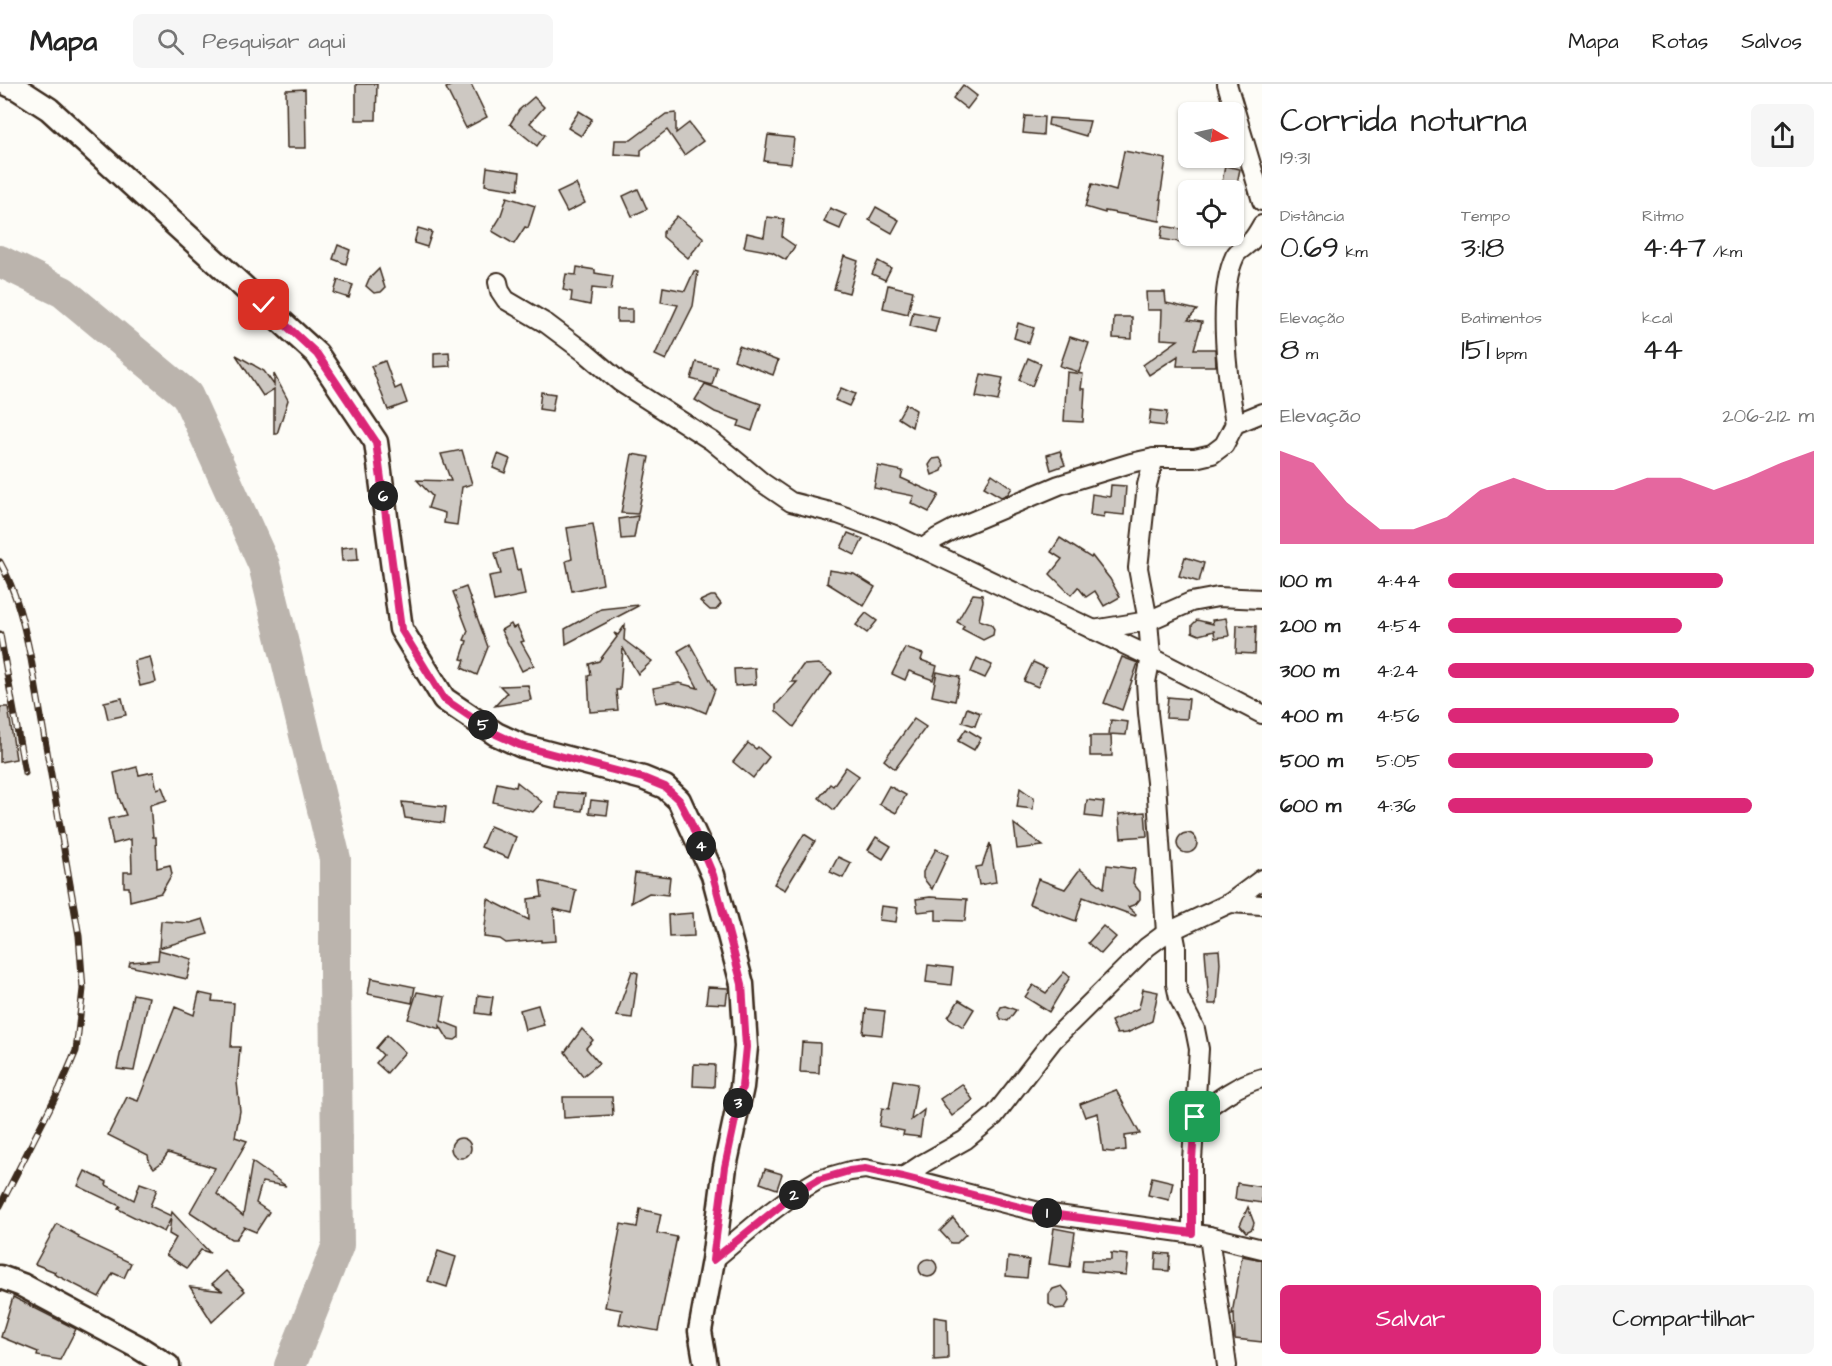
<!DOCTYPE html>
<html lang="pt">
<head>
<meta charset="utf-8">
<style>
	:root { --surface:#fff; --page:#f6f6f6; --text:#222; --muted:#767676; --line:#e0e0e0; --accent:#db2777 }
	body { margin:0; font-family:"Architects Daughter",sans-serif; background:var(--page); color:var(--text); height:100vh; display:flex; flex-direction:column; font-size:22px; white-space:nowrap }
	* { box-sizing:border-box; margin:0 }
	p { font-size:20px; color:var(--muted) }
	.icon { flex:none; width:33px; height:33px; fill:none; stroke:currentColor; stroke-width:2; stroke-linecap:round; stroke-linejoin:round }
	.map { position:relative; flex:1; overflow:hidden }
	.drawer { display:flex; flex-direction:column; background:var(--surface); width:570px }
	.drawer>* { flex:none }
	.needle { width:39px; rotate:99deg }
	.buttons { position:absolute; left:1178px; top:18px; display:grid; gap:12px }
	.buttons a { display:grid; place-items:center; width:66px; height:66px; border-radius:9px; background:var(--surface); box-shadow:0 2px 4px #0004; font-size:30px }
	.pin { position:absolute; display:grid; place-items:center; width:51px; height:51px; color:#fff; margin:-26px; border-radius:12px; box-shadow:0 3px 9px #0006 }
	.km { position:absolute; width:30px; height:30px; margin:-15px; border-radius:50%; background:#222; color:#fff; font-size:16px; line-height:30px; text-align:center }
	.round { display:grid; place-items:center; flex:none; width:63px; height:63px; border-radius:9px; background:var(--page) }
	.overview { display:flex; align-items:center; justify-content:space-between; height:102px; padding:0 18px }
	h1 { font-size:33px; font-weight:600; line-height:45px }
	.figures { display:grid; grid-template-columns:repeat(3,1fr); gap:9px; height:102px; padding:6px 18px }
	.figures div { display:grid; align-content:center }
	.figures b { font-size:30px; font-weight:600 }
	.figures small { font-size:16px; font-weight:400 }
	.figures p { font-size:16px }
	.chart { height:168px; padding:12px 18px }
	.chart p { display:flex; justify-content:space-between }
	.chart svg { width:100%; height:108px; margin-top:6px; fill:var(--accent); opacity:.7 }
	.primary-button { display:flex; gap:12px; margin-top:auto; padding:12px 18px }
	.primary-button a { flex:1; height:69px; border-radius:9px; background:var(--accent); color:#fff; font-size:24px; font-weight:600; line-height:69px; text-align:center }
	.primary-button a+a { background:var(--page); color:var(--text) }
	ul { padding:0 18px; list-style:none; font-size:20px }
	li { display:grid; grid-template-columns:96px 72px 1fr; align-items:center; height:45px }
	li i { height:15px; border-radius:8px; background:var(--accent) }
	header { display:flex; align-items:center; gap:36px; box-sizing:border-box; height:84px; padding:0 30px; background:var(--surface); border-bottom:2px solid var(--line) }
	header strong { font-size:28px }
	nav { display:flex; gap:33px; margin-inline-start:auto; font-size:21px }
	.search { width:420px; height:54px; background:var(--page); display:flex; align-items:center; gap:15px; box-sizing:border-box; padding:0 21px; border-radius:9px; color:var(--muted); font-size:22px }
	main { display:flex; flex:1; min-height:0 }
	.map>svg:first-child { display:block }
	.lines { fill:none; stroke-linecap:round; stroke-linejoin:round }
	.river { stroke:#bbb4ad; stroke-width:32 }
	.building { fill:#cdc8c2; stroke:#3b2a1e; stroke-width:1.5 }
	.minor-casing { stroke:#3b2a1e; stroke-width:22 }
	.tertiary-casing { stroke:#3b2a1e; stroke-width:27 }
	.minor { stroke:#fdfcf7; stroke-width:18 }
	.tertiary { stroke:#fdfcf7; stroke-width:22 }
	.rail-casing { stroke:#3b2a1e; stroke-width:7 }
	.rail { stroke:#fdfcf7; stroke-width:4.5; stroke-dasharray:14; stroke-linecap:butt }
	.route-casing { stroke:#fff; stroke-width:12 }
	.route { stroke:#db2777; stroke-width:8 }
</style>
</head>
<body>
<header>
<strong>Mapa</strong>
<div class="search"><svg class="icon" aria-label="search" viewBox="0 0 24 24"><circle cx="10" cy="10" r="6"/><path d="M15 15l6 6"/></svg>Pesquisar aqui</div>
<nav><a>Mapa</a><a>Rotas</a><a>Salvos</a></nav>
</header>
<main>
<div class="map">
<svg width="1262" height="1282" viewBox="0 0 1262 1282">
	<rect width="100%" height="100%" fill="#fdfcf7"/>
	<filter id="ink" filterUnits="userSpaceOnUse"><feTurbulence type="fractalNoise" baseFrequency=".0167" numOctaves="2"/><feDisplacementMap in="SourceGraphic" scale="12" xChannelSelector="R" yChannelSelector="G"/><feConvolveMatrix kernelMatrix="1 2 1 2 8 2 1 2 1" color-interpolation-filters="sRGB"/></filter>
	<g filter="url(#ink)">
		<g class="lines">
			<path class="river" d="M0,177L63,208L187,311L264,481L335,775V893L338,1161L290,1282"/>
		</g>
		<g class="building">
			<path d="M356,0H377L376,36H356Z"/>
			<path d="M454,0H471L487,33L466,44L446,4Z"/>
			<path d="M963,1L977,12L967,25L953,14Z"/>
			<path d="M305,5L306,64H287L286,6Z"/>
			<path d="M534,13L544,23L530,39L545,51L537,62L510,40L519,26Z"/>
			<path d="M579,27L592,35L581,52L568,44Z"/>
			<path d="M676,29V49L689,39L703,57L684,71L667,46L641,66V72L614,70L615,56H631L666,30Z"/>
			<path d="M1025,32L1044,33L1043,51L1023,49Z"/>
			<path d="M1049,34L1090,37L1086,52L1048,41Z"/>
			<path d="M768,51L794,54L791,80L764,77Z"/>
			<path d="M1124,67L1166,75L1160,115H1162L1160,137L1105,127V129L1085,123L1092,100L1116,107Z"/>
			<path d="M1225,82L1240,85L1237,100L1222,98Z"/>
			<path d="M487,83L520,88L518,106L485,101Z"/>
			<path d="M576,100L585,119L567,128L557,109Z"/>
			<path d="M638,105L647,125L632,132L623,112Z"/>
			<path d="M507,113L535,122L528,144L525,143L514,160L492,147L500,134Z"/>
			<path d="M876,123L899,136L892,149L869,136Z"/>
			<path d="M830,124L846,131L840,145L824,138Z"/>
			<path d="M677,132L704,154L688,174L663,153V148Z"/>
			<path d="M767,133L784,135L782,153L795,162L786,176L772,168L744,163L747,149L764,153Z"/>
			<path d="M1163,142L1187,146L1185,159L1161,155Z"/>
			<path d="M418,144L432,148L427,163L414,159Z"/>
			<path d="M338,161L350,166L346,180L333,175Z"/>
			<path d="M844,172L858,177L849,209L834,205Z"/>
			<path d="M878,177L891,184L885,196L872,190Z"/>
			<path d="M577,183L595,186V189L613,192L611,206L592,204L590,221L571,217L572,208L563,206L566,190L576,191Z"/>
			<path d="M379,185L385,204L381,208L374,209L366,202L369,195Z"/>
			<path d="M694,187L698,188L693,222L666,276L655,271L678,221L661,218L663,203L685,207Z"/>
			<path d="M338,196L353,201L349,214L334,209Z"/>
			<path d="M888,201L913,207L908,230L883,224Z"/>
			<path d="M1146,208H1165L1166,219L1197,226L1188,236L1202,238L1194,265H1215L1216,282H1177L1178,272L1149,291L1143,281L1178,256L1161,255L1162,226H1147Z"/>
			<rect x="617" y="225" width="15" height="13"/>
			<path d="M913,228L939,233L935,248L910,242Z"/>
			<path d="M1114,233H1132V255L1113,254Z"/>
			<path d="M1018,239L1034,244L1029,259L1014,254Z"/>
			<path d="M1070,253L1089,259L1079,288L1060,282Z"/>
			<path d="M739,262L778,277L773,291L734,276Z"/>
			<path d="M449,268L450,282L434,283V269Z"/>
			<path d="M236,271L264,287L274,301V290L288,316L277,350H274V305L263,312Z"/>
			<path d="M1028,274L1041,280L1032,302L1019,296Z"/>
			<path d="M385,277L395,305L401,302L407,319L388,326L371,282Z"/>
			<path d="M696,278L717,283L712,301L691,295Z"/>
			<path d="M1067,288L1083,290L1081,305H1085L1083,338L1064,337Z"/>
			<path d="M981,290L1003,294L998,317L976,313Z"/>
			<path d="M705,300L761,320L752,347L738,342L740,337L715,328L695,316Z"/>
			<path d="M841,304L855,310L849,322L835,316Z"/>
			<path d="M541,308L555,310L552,327L539,325Z"/>
			<path d="M906,320L916,326L912,343L898,334Z"/>
			<path d="M1151,326L1167,328L1165,342L1149,340Z"/>
			<path d="M462,366L472,400L462,403L457,441L444,439L445,429L428,424L432,412L417,396L451,397L441,370Z"/>
			<path d="M1060,367L1065,381L1051,386L1047,371Z"/>
			<path d="M498,370L510,375L505,389L493,384Z"/>
			<path d="M632,370L649,373L638,430L621,429Z"/>
			<path d="M940,374L944,381L942,387L932,391L929,381L933,375Z"/>
			<path d="M878,382L903,387L901,394L939,411L929,428L911,419L914,412L874,404Z"/>
			<path d="M992,390L1012,404L1008,410L1001,413L984,403Z"/>
			<path d="M1111,401L1126,402L1124,431L1105,429L1104,433L1090,431L1092,410L1110,413Z"/>
			<path d="M638,432L634,454L621,455L619,435Z"/>
			<path d="M593,440L603,500L572,507L566,477L572,475L567,444Z"/>
			<path d="M848,449L863,455L855,471L841,464Z"/>
			<path d="M1060,454L1091,474L1092,472L1110,495L1120,513L1104,522L1095,507L1086,513L1078,503L1071,511L1050,490L1062,475L1051,468Z"/>
			<path d="M357,462L358,476L342,477L341,464Z"/>
			<path d="M512,465L517,486L520,485L525,511L494,517L489,492L501,490L495,469Z"/>
			<path d="M1185,473L1204,479L1199,498L1179,492Z"/>
			<path d="M829,486L854,490L875,503L864,522L827,499Z"/>
			<path d="M466,503L488,563L477,591L462,584L465,576L461,575L467,557L464,556L468,547L453,508Z"/>
			<path d="M973,510L982,511L983,517L979,536L991,540L994,545L993,551L983,556L962,545L964,542L957,538Z"/>
			<path d="M711,512H715L721,520L716,526H710L700,517Z"/>
			<path d="M638,521V522L566,560L565,545L601,525Z"/>
			<path d="M866,529L877,537L867,549L856,541Z"/>
			<path d="M1226,534L1229,552L1215,554L1214,547L1199,551L1192,548V541L1197,536L1213,540L1212,536Z"/>
			<path d="M511,540L513,544L517,542L524,557L521,558L534,581L522,587L501,546Z"/>
			<path d="M625,541L624,556L652,577L638,590L623,564L620,606H616L618,626L590,628L588,592L591,591L589,580L599,577L617,553L614,549L618,551Z"/>
			<path d="M1237,541L1256,542L1255,570L1236,569Z"/>
			<path d="M690,560L715,605L706,629L692,623L667,617L656,619L653,604L679,599L698,604L678,567Z"/>
			<path d="M905,564L923,570L921,576L937,582L933,596L909,587L905,596L892,590Z"/>
			<path d="M150,573L156,598L140,602L134,577Z"/>
			<path d="M1122,573L1138,579L1122,626L1104,619Z"/>
			<path d="M977,574L992,581L985,594L971,588Z"/>
			<path d="M1033,578L1046,584L1038,603L1024,597Z"/>
			<path d="M819,580L832,589L794,643L776,627V621L797,598H791L803,581Z"/>
			<path d="M755,584L756,600L735,602L734,585Z"/>
			<path d="M937,588L960,593L955,617L932,612Z"/>
			<path d="M528,601L531,616L495,622L507,609L500,602Z"/>
			<path d="M1168,613L1189,615L1187,635L1166,634Z"/>
			<path d="M122,614L126,631L108,635L104,618Z"/>
			<path d="M0,623H8L16,675L0,678Z"/>
			<path d="M967,624L980,629L975,642L962,638Z"/>
			<path d="M914,635L926,643L895,685L884,676Z"/>
			<path d="M1111,636L1128,638L1126,651L1109,650Z"/>
			<path d="M966,645L981,654L974,666L958,657Z"/>
			<path d="M1090,652H1111L1112,672H1090Z"/>
			<path d="M748,659L756,665L758,663L769,673L753,694L733,678Z"/>
			<path d="M137,683L139,691L153,688L157,705L162,703L167,716L150,721L153,753H156L157,784L170,781L172,790L161,809L130,817L129,803H124V788H132L131,755L113,760L108,735L126,731L119,714L114,689Z"/>
			<path d="M846,683L859,692L834,726L819,714L830,700L833,702Z"/>
			<path d="M517,698L542,718L533,728L493,718L497,699L516,703Z"/>
			<path d="M889,702L906,711L896,729L879,720Z"/>
			<path d="M1020,704L1034,714L1033,725L1017,723Z"/>
			<path d="M558,708L585,710L582,727L556,724Z"/>
			<path d="M591,716L609,718L607,731L589,729Z"/>
			<path d="M1087,716L1104,718L1102,734L1085,732Z"/>
			<path d="M402,718L446,723L444,739L405,734Z"/>
			<path d="M1145,728L1147,752L1121,754L1119,730Z"/>
			<path d="M1014,740L1043,762L1017,765Z"/>
			<path d="M490,742L516,753L508,774L481,763Z"/>
			<circle cx="1187" cy="759" r="10"/>
			<path d="M804,750L815,757L785,806L774,800Z"/>
			<path d="M876,753L891,762L883,775L868,766Z"/>
			<path d="M990,759L996,798L979,801L976,783L982,782Z"/>
			<path d="M936,765L948,771L932,805L923,794V788Z"/>
			<path d="M838,773L851,779L843,794L830,788Z"/>
			<path d="M1107,781L1135,785L1133,799L1140,808V815L1136,820L1128,823L1136,830L1135,832L1083,813L1076,837L1029,820L1038,795L1065,805L1080,785L1104,804Z"/>
			<path d="M635,789L670,793L668,811L649,809L631,819Z"/>
			<path d="M540,797L576,806L571,829L554,825L556,857L541,858V856L506,859L500,855L484,853L488,815L529,836L528,815L542,813Z"/>
			<path d="M930,813L967,815L965,837L936,836V826L918,828L916,815Z"/>
			<path d="M881,822L898,824L896,838L879,836Z"/>
			<path d="M693,829L694,852L669,853L668,831Z"/>
			<path d="M203,835L208,850L159,864L161,837L190,839Z"/>
			<path d="M1103,842L1116,853L1101,870L1088,859Z"/>
			<path d="M159,866L192,875L187,895L129,882L130,878L158,876Z"/>
			<path d="M1219,866L1220,879L1217,920H1209L1205,867Z"/>
			<path d="M928,881L953,884L951,901L926,898Z"/>
			<path d="M632,887L638,889L632,934L616,932Z"/>
			<path d="M1064,888L1070,893L1049,928L1025,913L1033,901L1046,909Z"/>
			<path d="M371,894L415,903L412,919L368,910Z"/>
			<path d="M708,903L728,904L726,920L706,919Z"/>
			<path d="M1143,905L1158,908L1152,937L1127,949L1117,950L1111,937L1139,924Z"/>
			<path d="M417,908L445,913L441,937L459,944V953L455,956L448,955L440,942V945L408,935Z"/>
			<path d="M199,909L213,912L212,917L234,919L231,963H240L237,998L240,1027L235,1053L247,1057L217,1110L243,1132L252,1078L286,1102L262,1098L256,1119L269,1128L256,1148L244,1143L236,1155H231L190,1128L215,1084L168,1069L161,1079L154,1084L149,1077L148,1071L108,1051L127,1013L138,1017L175,923L194,931Z"/>
			<path d="M133,910L149,913L134,987L117,985Z"/>
			<path d="M478,911L493,913L490,931L476,929Z"/>
			<path d="M959,916L974,925L963,943L948,933Z"/>
			<path d="M538,921L544,941L525,946L520,926Z"/>
			<path d="M1005,922L1016,926L1008,937L1001,935L998,929L1001,923Z"/>
			<path d="M866,925L885,927L882,951L863,949Z"/>
			<path d="M582,945L593,956L586,964L599,979L583,992L565,968Z"/>
			<path d="M387,951L405,968L387,989L376,979L383,971L376,964Z"/>
			<path d="M802,958L820,959L819,989L800,988Z"/>
			<path d="M694,980L715,981L714,1003L693,1002Z"/>
			<path d="M894,996L917,1000L911,1036L924,1026L920,1053L903,1051L904,1047L879,1042L882,1024L889,1025Z"/>
			<path d="M962,1000L973,1016L952,1032L940,1015Z"/>
			<path d="M1116,1006L1140,1050L1125,1052L1126,1066L1112,1068L1103,1067L1098,1029L1085,1033L1080,1020Z"/>
			<path d="M563,1013H612L613,1031L564,1034Z"/>
			<circle cx="461" cy="1064" r="10"/>
			<path d="M765,1085L782,1090L777,1105L760,1099Z"/>
			<path d="M85,1087L107,1098L106,1101L134,1116L140,1099L157,1105L150,1122L171,1132L172,1128L210,1169L201,1166L187,1184L166,1171L176,1154L169,1150L171,1134L164,1148L118,1125L120,1122L78,1102Z"/>
			<path d="M1152,1093L1173,1098L1169,1116L1148,1111Z"/>
			<path d="M1237,1099L1262,1103V1119L1235,1115Z"/>
			<path d="M1248,1123L1254,1139L1252,1145L1246,1148L1240,1141Z"/>
			<path d="M640,1125L661,1130L657,1149L677,1153L658,1247L619,1240L622,1226L605,1223L621,1140L637,1143Z"/>
			<path d="M953,1134L966,1150L957,1159H951L940,1147Z"/>
			<path d="M57,1140L79,1152L78,1154L131,1179L124,1194L113,1189L99,1213L54,1190L55,1188L35,1180Z"/>
			<path d="M1054,1144L1075,1148L1070,1183L1049,1180Z"/>
			<path d="M438,1167L456,1173L447,1203L428,1197Z"/>
			<path d="M1111,1169L1128,1171L1126,1191L1082,1187L1083,1176H1111Z"/>
			<path d="M1156,1169L1170,1170L1169,1187L1155,1186Z"/>
			<path d="M1242,1172L1262,1176V1258L1235,1255L1234,1229L1232,1230Z"/>
			<path d="M1008,1173L1029,1176L1027,1194L1006,1192Z"/>
			<circle cx="928" cy="1184" r="9"/>
			<path d="M226,1187L245,1207L212,1238L190,1203L223,1207L212,1200Z"/>
			<path d="M1062,1202L1068,1209L1069,1217L1065,1224L1056,1225L1049,1220V1210L1053,1205Z"/>
			<path d="M13,1213L76,1245L60,1276L37,1272L38,1268L1,1253Z"/>
			<path d="M934,1233L947,1235L948,1275L934,1276Z"/>
		</g>
		<g class="lines">
			<g class="minor-casing">
				<g id="minor">
					<path d="M1227,0L1262,117"/>
					<path d="M498,198L500,207L506,216L547,240L587,270L620,298L712,357L763,399L791,418L838,430L892,450L1151,573L1262,630"/>
					<path d="M1235,340C1228,298 1216,211 1235,172C1238,166 1247,162 1252,156C1256,152 1259,146 1262,141"/>
					<path d="M1154,374L1147,401L1138,484L1148,537L1151,573L1146,598L1148,629L1156,698L1166,849"/>
					<path d="M922,465L937,454L954,445L1059,401L1131,379L1154,374H1195L1212,370L1224,361L1235,340L1262,329"/>
					<path d="M1093,546L1148,537L1191,518L1218,513L1262,515"/>
					<path d="M1230,819L1262,821"/>
					<path d="M1173,846L1176,861V900L1179,914L1195,945L1199,965L1192,1076V1149"/>
					<path d="M1195,1033C1216,1017 1236,1001 1262,994"/>
					<path d="M903,1093L924,1079L965,1056L994,1032L1053,956L1147,863L1166,849L1230,819L1262,795"/>
					<path d="M1209,1152L1227,1282"/>
					<path d="M713,1176L768,1130L796,1109L818,1096L850,1087L865,1085L903,1093L1043,1129L1209,1152L1262,1165"/>
				</g>
			</g>
			<g class="tertiary-casing">
				<g id="tertiary">
					<path d="M7,0L18,5L49,25L317,270L376,358L401,545L444,615L496,650L522,662L643,694L665,703L679,716L713,791L742,900L746,963L742,1003L725,1083L713,1176L700,1247L706,1282"/>
					<path d="M0,1193L22,1201L138,1263L168,1282"/>
				</g>
			</g>
			<use href="#minor" class="minor"/>
			<use href="#tertiary" class="tertiary"/>
			<g class="rail-casing">
				<g id="rail">
					<path d="M0,478C17,509 24,541 31,575L79,852L83,905L76,967L60,1004L0,1122"/>
					<path d="M0,550L25,689"/>
				</g>
			</g>
			<use href="#rail" class="rail"/>
		</g>
	</g>
	<g class="lines" filter="url(#ink)">
		<g class="route-casing">
			<path id="route" d="M264,221L317,270L376,358L401,545L444,615L496,650L522,662L643,694L665,703L679,716L690,737L713,791L742,900L746,963L742,1003L725,1083L713,1176L796,1109L818,1096L849,1087L865,1085L903,1093L1043,1129L1192,1149V1076L1195,1033"/>
		</g>
		<use href="#route" class="route"/>
	</g>
</svg>
<div class="buttons">
<a><svg class="needle" viewBox="-14 -14 28 28"><path d="M0-13l5 13h-10z" fill="#e53935"/><path d="M0 13l5-13h-10z" fill="#767676"/></svg></a>
<a><svg class="icon" aria-label="locate" viewBox="0 0 24 24"><circle cx="12" cy="12" r="6"/><path d="M12 2v4M12 18v4M2 12h4M18 12h4"/></svg></a>
</div>
<div class="pin" style="left:1195px;top:1033px;background:#1e9e55"><svg class="icon" aria-label="arrive" viewBox="0 0 24 24"><path d="M6 21V4h12l-3 4 3 4H6"/></svg></div>
<div class="pin" style="left:264px;top:221px;background:#d93025"><svg class="icon" aria-label="check" viewBox="0 0 24 24"><path d="M5 12l5 5 9-10"/></svg></div>
<b class="km" style="left:1047px;top:1129px">1</b>
<b class="km" style="left:794px;top:1111px">2</b>
<b class="km" style="left:738px;top:1019px">3</b>
<b class="km" style="left:701px;top:762px">4</b>
<b class="km" style="left:483px;top:641px">5</b>
<b class="km" style="left:383px;top:412px">6</b>
</div>
<section class="drawer">
<div class="overview"><div><h1>Corrida noturna</h1><p>19:31</p></div><a class="round"><svg class="icon" aria-label="share" viewBox="0 0 24 24"><path d="M12 15V3M7 8l5-5 5 5M5 13v7h14v-7"/></svg></a></div>
<div class="figures">
<div><p>Distância</p><b>0.69<small> km</small></b></div>
<div><p>Tempo</p><b>3:18</b></div>
<div><p>Ritmo</p><b>4:47<small> /km</small></b></div>
</div>
<div class="figures">
<div><p>Elevação</p><b>8<small> m</small></b></div>
<div><p>Batimentos</p><b>151<small> bpm</small></b></div>
<div><p>kcal</p><b>44</b></div>
</div>
<div class="chart"><p><span>Elevação</span>206–212 m</p>
<svg viewBox="0 0 160 44" preserveAspectRatio="none"><path d="M0 44V6L10 11L20 27L30 38L40 38L50 33L60 22L70 17L80 22L90 22L100 22L110 17L120 17L130 22L140 17L150 11L160 6V44z"/></svg>
</div>
<ul>
<li><b>100 m</b>4:44<i style="width:75%"></i></li>
<li><b>200 m</b>4:54<i style="width:64%"></i></li>
<li><b>300 m</b>4:24<i style="width:100%"></i></li>
<li><b>400 m</b>4:56<i style="width:63%"></i></li>
<li><b>500 m</b>5:05<i style="width:56%"></i></li>
<li><b>600 m</b>4:36<i style="width:83%"></i></li>
</ul>
<div class="primary-button"><a>Salvar</a><a>Compartilhar</a></div>
</section>
</main>
</body>
</html>
